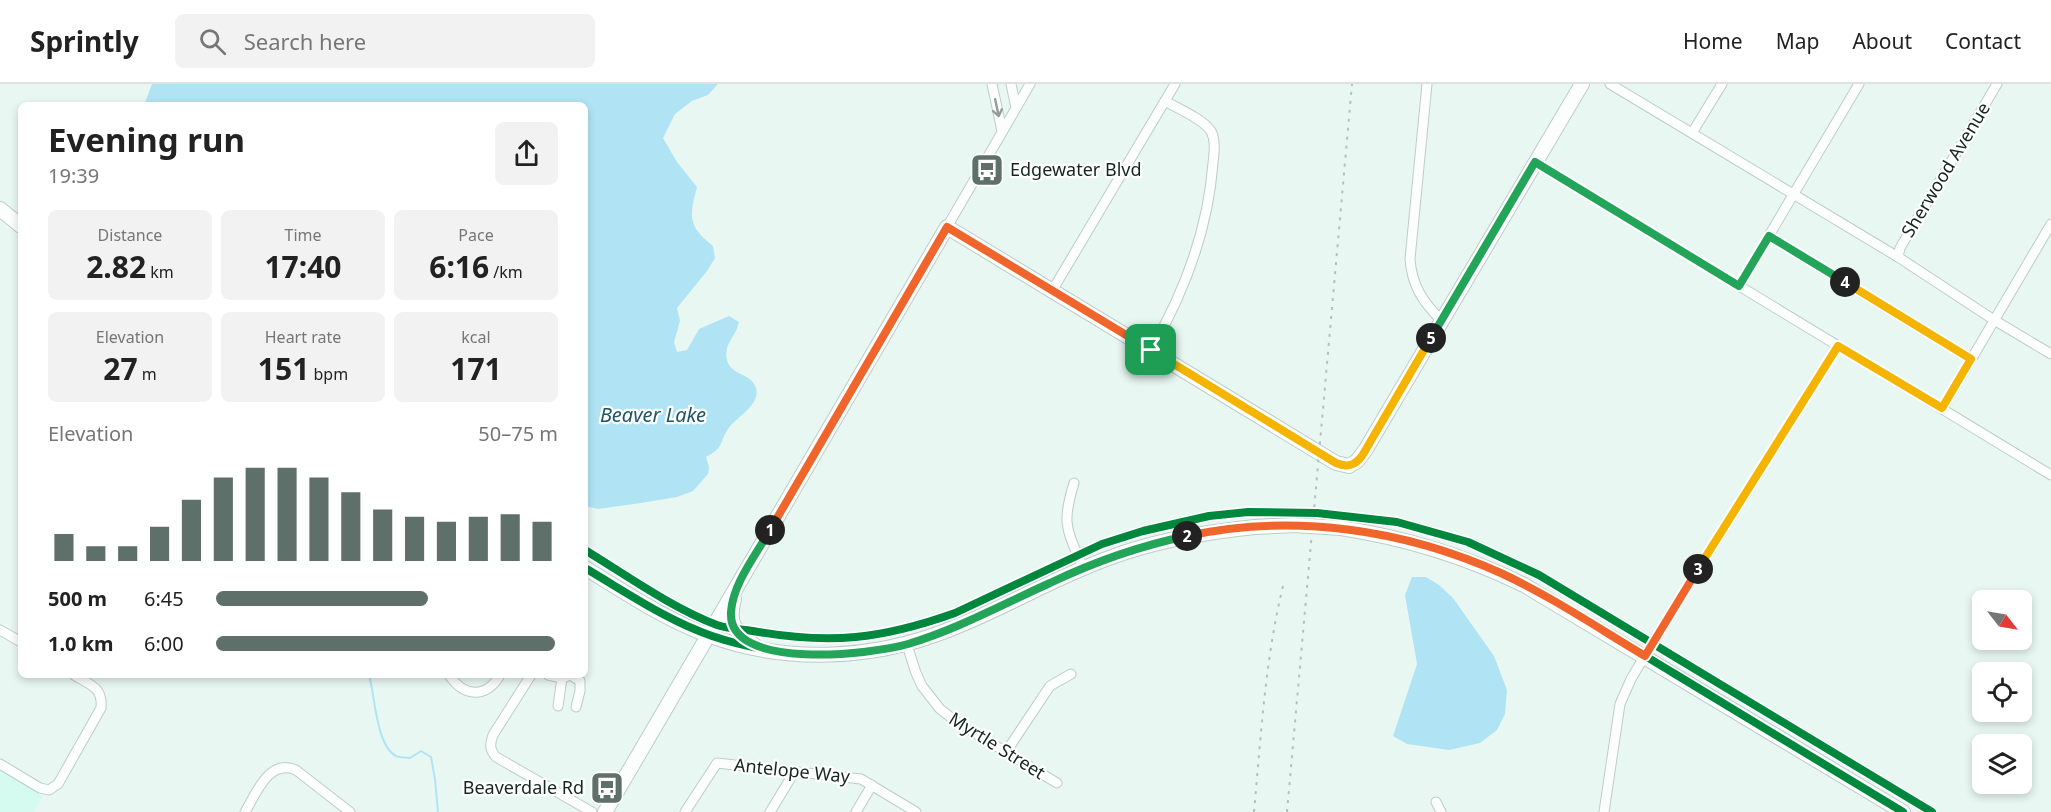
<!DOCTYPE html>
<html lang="en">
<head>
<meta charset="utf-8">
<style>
	:root { --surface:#fff; --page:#f2f2f2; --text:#222; --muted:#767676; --line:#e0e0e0; --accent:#5f6f6a }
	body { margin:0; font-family:"Noto Sans",sans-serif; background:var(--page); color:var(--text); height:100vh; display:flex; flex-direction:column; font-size:22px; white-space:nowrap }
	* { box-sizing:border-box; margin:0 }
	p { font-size:20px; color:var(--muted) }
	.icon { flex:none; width:33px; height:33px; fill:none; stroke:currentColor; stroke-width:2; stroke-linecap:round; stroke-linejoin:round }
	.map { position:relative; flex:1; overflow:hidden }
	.side { position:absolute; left:18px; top:18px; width:570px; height:576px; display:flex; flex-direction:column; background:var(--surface); border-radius:9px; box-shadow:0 3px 9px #0003 }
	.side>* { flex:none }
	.needle { width:39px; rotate:121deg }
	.fabs { position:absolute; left:1972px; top:506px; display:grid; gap:12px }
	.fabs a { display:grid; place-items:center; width:60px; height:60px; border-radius:9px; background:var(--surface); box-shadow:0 3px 9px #0003; font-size:30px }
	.pin { position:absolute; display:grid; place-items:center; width:51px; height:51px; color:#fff; margin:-26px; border-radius:12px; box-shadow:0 3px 9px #0006 }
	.km { position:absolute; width:30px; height:30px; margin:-15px; border-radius:50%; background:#222; color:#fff; font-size:16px; line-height:30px; text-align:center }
	.round { display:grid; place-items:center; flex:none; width:63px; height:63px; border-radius:9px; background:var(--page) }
	.head { display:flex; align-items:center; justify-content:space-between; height:102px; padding:0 30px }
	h1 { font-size:33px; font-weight:700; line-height:45px }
	.metrics { display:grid; grid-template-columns:repeat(3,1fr); gap:9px; height:102px; padding:6px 30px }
	.metrics div { display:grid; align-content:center; border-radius:9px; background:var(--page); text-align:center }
	.metrics b { font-size:30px; font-weight:700 }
	.metrics small { font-size:16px; font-weight:400 }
	.metrics p { font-size:16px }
	.chart { height:168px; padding:12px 30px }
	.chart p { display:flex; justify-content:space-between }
	.chart svg { width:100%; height:108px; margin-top:6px; stroke:var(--accent); stroke-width:6 }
	ul { padding:0 30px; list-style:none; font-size:20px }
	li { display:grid; grid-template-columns:96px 72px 1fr; align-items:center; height:45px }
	li i { height:15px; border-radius:8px; background:var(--accent) }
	header { display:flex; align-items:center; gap:36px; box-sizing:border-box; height:84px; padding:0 30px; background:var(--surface); border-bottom:2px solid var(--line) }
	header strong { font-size:28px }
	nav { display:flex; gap:33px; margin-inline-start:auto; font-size:21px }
	.search { width:420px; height:54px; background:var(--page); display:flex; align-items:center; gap:15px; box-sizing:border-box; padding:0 21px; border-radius:9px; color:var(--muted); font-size:22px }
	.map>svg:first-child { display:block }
	.built { fill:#d5faef }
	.water { fill:#b0e4f4 }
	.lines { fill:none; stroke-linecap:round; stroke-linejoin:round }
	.stream { stroke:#b0e4f4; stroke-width:2 }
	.street-casing { stroke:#beccc8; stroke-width:11 }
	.secondary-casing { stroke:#beccc8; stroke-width:16 }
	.street { stroke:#fcfefd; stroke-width:9 }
	.secondary { stroke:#fcfefd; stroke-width:14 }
	.rail { stroke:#b9bdbc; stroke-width:2; stroke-dasharray:3 6; stroke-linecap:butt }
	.secondary-bridge-casing { stroke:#beccc8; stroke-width:16; stroke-linecap:butt }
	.secondary-bridge { stroke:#fcfefd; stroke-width:14 }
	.cycleway-casing { stroke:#fff; stroke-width:11 }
	.cycleway { stroke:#00873e; stroke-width:8 }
	.oneway { stroke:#949d9a }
	.split-1-casing { stroke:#fff; stroke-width:12 }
	.split-2-casing { stroke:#fff; stroke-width:12 }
	.split-3-casing { stroke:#fff; stroke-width:12 }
	.split-4-casing { stroke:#fff; stroke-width:12 }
	.split-5-casing { stroke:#fff; stroke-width:12 }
	.split-6-casing { stroke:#fff; stroke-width:12 }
	.split-1 { stroke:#f0652b; stroke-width:8 }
	.split-2 { stroke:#22a559; stroke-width:8 }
	.split-3 { stroke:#f0652b; stroke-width:8 }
	.split-4 { stroke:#f5b400; stroke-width:8 }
	.split-5 { stroke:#22a559; stroke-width:8 }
	.split-6 { stroke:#f5b400; stroke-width:8 }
	.labels { text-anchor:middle; stroke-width:4.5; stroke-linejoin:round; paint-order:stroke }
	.poi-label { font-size:18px; fill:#152621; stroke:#fff; text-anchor:start }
	.street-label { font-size:18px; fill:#152621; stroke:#fff }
	.water-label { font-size:20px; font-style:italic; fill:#1e5666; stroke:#fff }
</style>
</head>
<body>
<header>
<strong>Sprintly</strong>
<div class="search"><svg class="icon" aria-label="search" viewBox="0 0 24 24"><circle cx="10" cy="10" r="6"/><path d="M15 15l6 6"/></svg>Search here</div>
<nav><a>Home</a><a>Map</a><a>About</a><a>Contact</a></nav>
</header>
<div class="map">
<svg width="2051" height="728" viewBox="0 0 2051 728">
	<rect width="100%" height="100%" fill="#e9f7f3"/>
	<path class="built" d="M0,685L43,712L34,728H0Z"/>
	<g class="water">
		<path d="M152,0H718L708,11L692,17L675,30L663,54L677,78L697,103C689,134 688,142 713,162L715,174L707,187L677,224L680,237L674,258L677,268L687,266L699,245L729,232L739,238C736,253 723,260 727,276C731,292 752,289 756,304C761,321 736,333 728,345C719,359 724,364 706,373L709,383L708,390L693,407L677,413L641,419L598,425L585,422V21H144Z"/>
		<path d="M1412,493H1426L1439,501L1453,514L1494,572L1507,606L1505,630L1497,646L1480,659L1449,666L1407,660L1393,652L1417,580L1405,511Z"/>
	</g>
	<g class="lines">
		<path class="stream" d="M369,591C375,611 376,662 396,672C399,674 406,673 410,674L421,667L431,673L435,695L438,728"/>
		<g class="street-casing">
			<g id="street">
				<path d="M992,0L1002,47"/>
				<path d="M1011,0L1016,24"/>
				<path d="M1427,0L1410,175C1412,202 1423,218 1441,236"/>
				<path d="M1610,0L1898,173L1994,236L2051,270"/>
				<path d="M1692,49L1722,0"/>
				<path d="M1535,78L2051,391"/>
				<path d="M947,143L1030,0"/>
				<path d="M1769,152L1971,275"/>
				<path d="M1898,173L1900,164L1997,0"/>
				<path d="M1739,202L1859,0"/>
				<path d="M1052,207L1175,0"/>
				<path d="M1151,266C1184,209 1208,146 1213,79C1214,69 1216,57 1211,47C1203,35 1177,24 1165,17"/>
				<path d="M1942,325L2051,140"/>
				<path d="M1074,399C1061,441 1067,445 1083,484"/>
				<path d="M0,546L21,558"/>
				<path d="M907,561L916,589L922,602L940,625L958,639L1057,699"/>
				<path d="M449,591C464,613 486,615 500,591"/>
				<path d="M531,591L493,651C490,660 489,665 496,673L592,728"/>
				<path d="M548,591L562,594L566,593"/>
				<path d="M570,591L580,597V607L576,623"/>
				<path d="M558,622L562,594"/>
				<path d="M1006,668L1050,602L1071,590"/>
				<path d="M0,680L40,704L49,706L58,700L101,624C103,603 90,601 74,591"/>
				<path d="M1436,718L1441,728"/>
				<path d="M245,728C256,710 269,674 296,686L350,728"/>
				<path d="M685,728L717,679L861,695L916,728"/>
				<path d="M770,728L795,687"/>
				<path d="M856,728L872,701"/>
				<path d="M1604,728L1620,620L1631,595L1653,558L1838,262"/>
			</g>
		</g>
		<g class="secondary-casing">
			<g id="secondary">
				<path d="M0,125L21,142"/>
				<path d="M1341,444C1406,454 1465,472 1524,501L1903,728"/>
				<path d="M585,484C625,508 664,535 708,551C785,580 872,576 948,546C1003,525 1053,494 1109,474C1156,456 1205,448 1255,443"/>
				<path d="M734,515C727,540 735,547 754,561"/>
				<path d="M605,728L947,143L1336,379L1349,382L1357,377L1366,365L1582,0"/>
			</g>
		</g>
		<use href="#street" class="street"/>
		<use href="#secondary" class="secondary"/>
		<g class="rail">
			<path d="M1254,728C1261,652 1265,576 1283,502"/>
			<path d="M1287,728L1352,0"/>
		</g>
		<g class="secondary-bridge-casing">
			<path id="secondary-bridge" d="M1255,443L1294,441L1341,444"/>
		</g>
		<use href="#secondary-bridge" class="secondary-bridge"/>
		<g class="cycleway-casing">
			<g id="cycleway">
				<path d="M585,466C626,491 672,524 717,541C728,545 741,545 753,547C830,561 882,555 955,529L1102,460L1143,447L1209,432L1248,428L1317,429L1397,438L1468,458L1539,491L1932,728"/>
				<path d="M585,484C626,508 666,536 712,552C771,572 850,578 910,560C979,538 1041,499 1108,474C1182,447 1264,435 1342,444C1473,460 1565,524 1675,590C1751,636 1827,682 1903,728"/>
			</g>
		</g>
		<use href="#cycleway" class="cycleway"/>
	</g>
	<defs><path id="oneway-shaft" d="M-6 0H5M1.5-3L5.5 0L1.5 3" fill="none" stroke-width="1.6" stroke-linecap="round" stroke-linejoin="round" transform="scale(1.5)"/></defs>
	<use class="oneway" href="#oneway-shaft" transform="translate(997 24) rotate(78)"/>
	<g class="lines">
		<g class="split-1-casing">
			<path id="split-1" d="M770,446L947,143L1151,266"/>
		</g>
		<g class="split-2-casing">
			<path id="split-2" d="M770,446C756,471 733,499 731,528C727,588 874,570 908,560C958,545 1003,520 1050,499C1094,478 1139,462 1187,452"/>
		</g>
		<g class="split-3-casing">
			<path id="split-3" d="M1187,452C1293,429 1404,445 1503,490C1552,513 1598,544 1645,572L1698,485"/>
		</g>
		<g class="split-4-casing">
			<path id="split-4" d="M1698,485L1838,262L1942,324L1971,275L1845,198"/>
		</g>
		<g class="split-5-casing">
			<path id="split-5" d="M1431,254L1535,78L1739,202L1769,152L1845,198"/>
		</g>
		<g class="split-6-casing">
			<path id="split-6" d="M1151,266L1336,379C1348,384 1355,381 1362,372L1431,254"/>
		</g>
		<use href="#split-1" class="split-1"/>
		<use href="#split-2" class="split-2"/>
		<use href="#split-3" class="split-3"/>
		<use href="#split-4" class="split-4"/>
		<use href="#split-5" class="split-5"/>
		<use href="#split-6" class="split-6"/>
	</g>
	<defs>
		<g id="bus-square" transform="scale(1.725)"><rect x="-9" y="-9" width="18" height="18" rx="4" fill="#5f6f6a" stroke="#fff"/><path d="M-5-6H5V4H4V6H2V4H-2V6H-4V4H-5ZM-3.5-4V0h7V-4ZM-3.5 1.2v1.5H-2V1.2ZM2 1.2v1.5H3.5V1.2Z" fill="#fff"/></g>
	</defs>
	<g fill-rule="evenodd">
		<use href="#bus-square" x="987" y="86"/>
		<use href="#bus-square" x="607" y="704"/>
	</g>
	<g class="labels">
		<g class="poi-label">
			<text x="1010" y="92">Edgewater Blvd</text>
			<text x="584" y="710" text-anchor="end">Beaverdale Rd</text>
		</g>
		<g class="street-label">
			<text transform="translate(1946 86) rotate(-59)" y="6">Sherwood Avenue</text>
			<text transform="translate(997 662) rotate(32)" y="6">Myrtle Street</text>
			<text transform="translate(792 687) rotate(6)" y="6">Antelope Way</text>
		</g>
		<g class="water-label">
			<text x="653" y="338">Beaver Lake</text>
		</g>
	</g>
</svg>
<div class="fabs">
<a><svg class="needle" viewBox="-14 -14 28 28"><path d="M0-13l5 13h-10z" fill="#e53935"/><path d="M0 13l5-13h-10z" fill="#767676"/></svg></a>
<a><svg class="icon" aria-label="locate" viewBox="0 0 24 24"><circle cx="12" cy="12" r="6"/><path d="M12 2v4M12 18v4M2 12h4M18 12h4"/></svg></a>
<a><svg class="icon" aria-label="layers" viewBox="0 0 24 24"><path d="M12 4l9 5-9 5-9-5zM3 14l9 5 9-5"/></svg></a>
</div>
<div class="pin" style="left:1151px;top:266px;background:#1e9e55"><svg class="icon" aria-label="arrive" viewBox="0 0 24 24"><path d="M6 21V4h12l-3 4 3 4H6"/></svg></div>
<b class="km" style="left:770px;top:446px">1</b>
<b class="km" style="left:1187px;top:452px">2</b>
<b class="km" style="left:1698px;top:485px">3</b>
<b class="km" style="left:1845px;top:198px">4</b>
<b class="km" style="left:1431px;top:254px">5</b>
<section class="side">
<div class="head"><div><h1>Evening run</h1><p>19:39</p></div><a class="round"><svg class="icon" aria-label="share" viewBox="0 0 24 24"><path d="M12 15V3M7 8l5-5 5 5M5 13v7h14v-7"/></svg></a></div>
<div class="metrics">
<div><p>Distance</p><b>2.82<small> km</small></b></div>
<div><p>Time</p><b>17:40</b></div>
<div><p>Pace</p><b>6:16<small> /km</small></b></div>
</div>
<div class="metrics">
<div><p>Elevation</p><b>27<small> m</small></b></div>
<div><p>Heart rate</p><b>151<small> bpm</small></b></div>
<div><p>kcal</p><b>171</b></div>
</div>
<div class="chart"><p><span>Elevation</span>50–75 m</p>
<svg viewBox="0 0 160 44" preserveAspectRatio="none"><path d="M5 44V33M15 44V38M25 44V38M35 44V30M45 44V19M55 44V10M65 44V6M75 44V6M85 44V10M95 44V16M105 44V23M115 44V26M125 44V28M135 44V26M145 44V25M155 44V28"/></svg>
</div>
<ul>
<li><b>500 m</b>6:45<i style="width:62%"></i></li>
<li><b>1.0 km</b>6:00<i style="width:99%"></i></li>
</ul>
</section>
</div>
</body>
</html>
